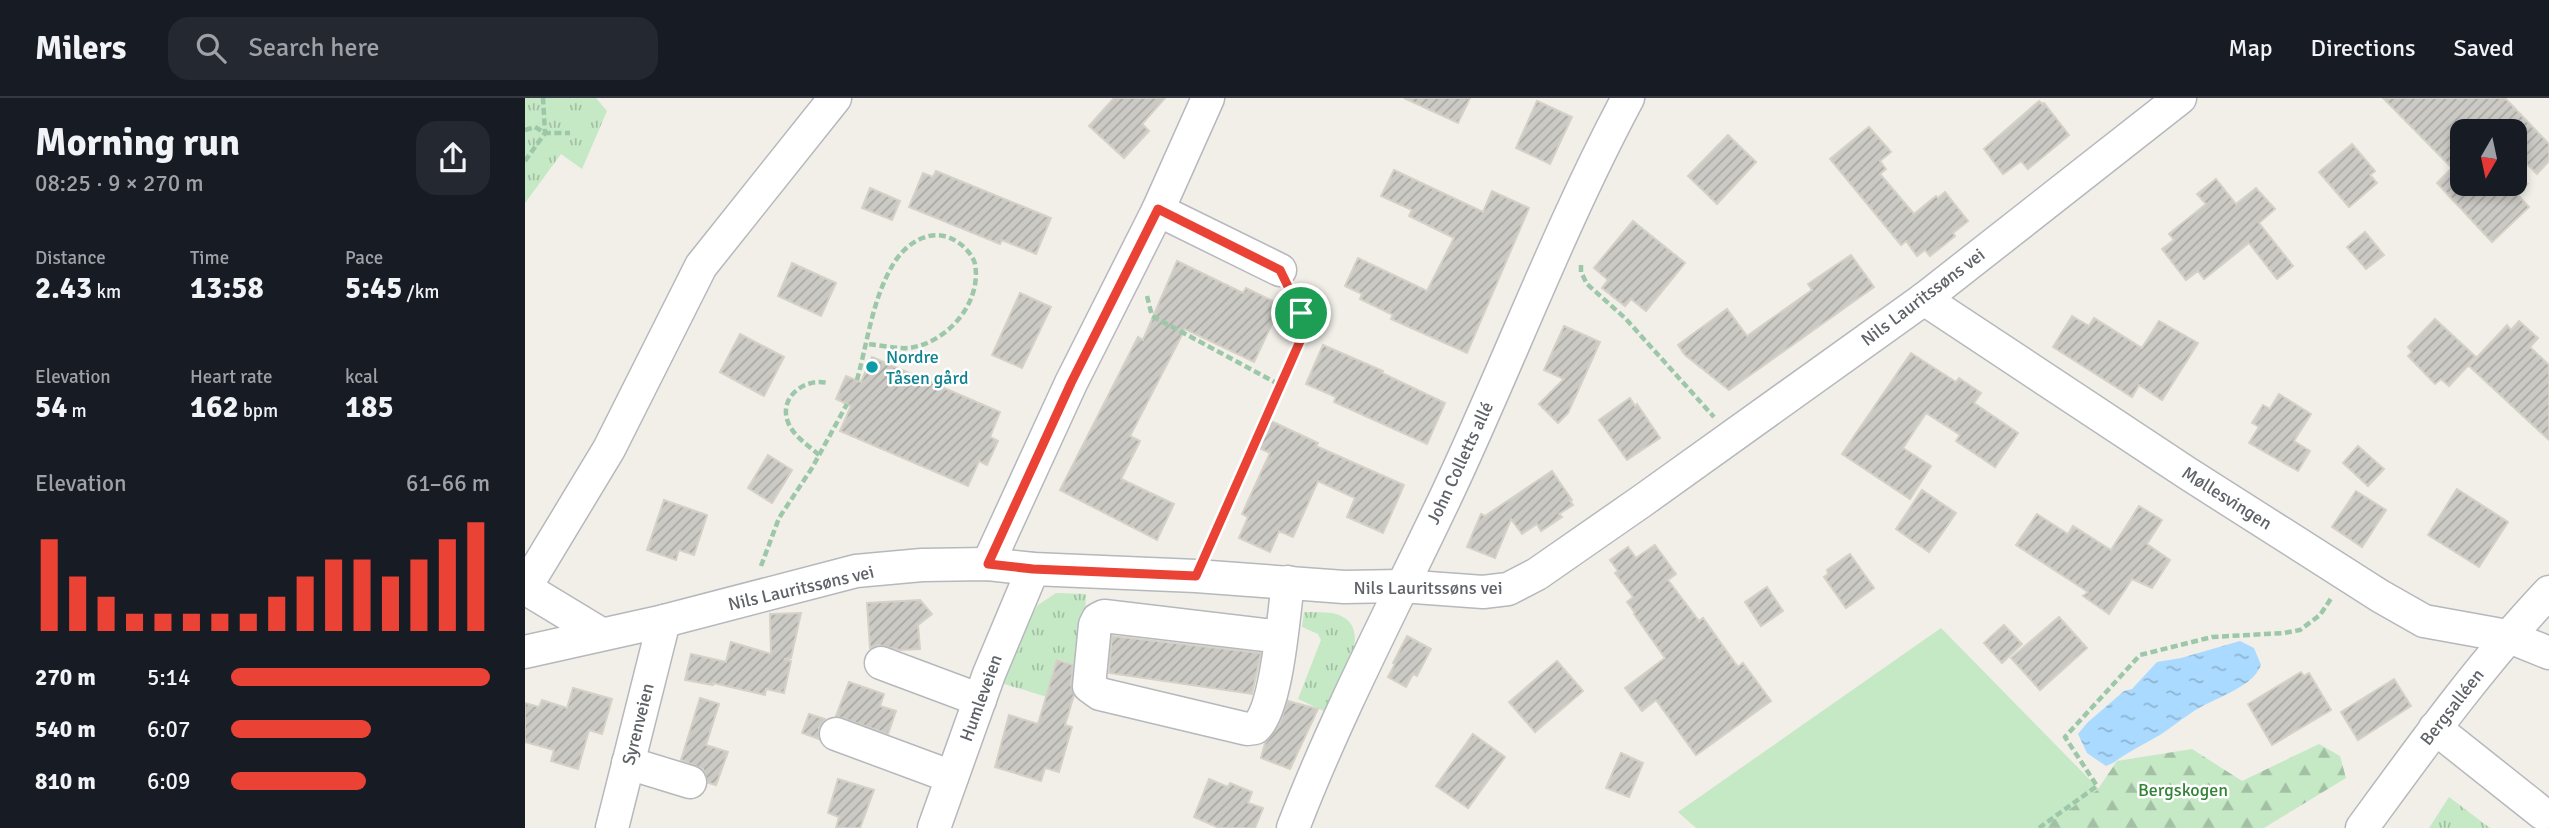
<!DOCTYPE html>
<html lang="en">
<head>
<meta charset="utf-8">
<style>
	:root { --surface:#171b24; --page:#242831; --text:#f1f3f6; --muted:#9ea1a6; --line:#363941; --accent:#ea4335 }
	body { margin:0; font-family:Signika,sans-serif; background:var(--page); color:var(--text); height:100vh; display:flex; flex-direction:column; font-size:26px; white-space:nowrap }
	* { box-sizing:border-box; margin:0 }
	p { font-size:23px; color:var(--muted) }
	.icon { flex:none; width:38px; height:38px; fill:none; stroke:currentColor; stroke-width:2; stroke-linecap:round; stroke-linejoin:round }
	.map { position:relative; flex:1; overflow:hidden }
	.details { display:flex; flex-direction:column; background:var(--surface); width:525px }
	.details>* { flex:none }
	.needle { width:46px; rotate:189deg }
	.buttons { position:absolute; left:1925px; top:21px; display:grid; gap:14px }
	.buttons a { display:grid; place-items:center; width:77px; height:77px; border-radius:14px; background:var(--surface); box-shadow:0 4px 10px #0003; font-size:35px }
	.pin { position:absolute; display:grid; place-items:center; width:60px; height:60px; color:#fff; margin:-30px; border:4px solid #fff; border-radius:50%; box-shadow:0 2px 7px #0007 }
	.round { display:grid; place-items:center; flex:none; width:74px; height:74px; border-radius:21px; background:var(--page) }
	.summary { display:flex; align-items:center; justify-content:space-between; height:119px; padding:0 35px }
	h1 { font-size:38px; font-weight:700; line-height:52px }
	.stats { display:grid; grid-template-columns:repeat(3,1fr); gap:10px; height:119px; padding:7px 35px }
	.stats div { display:grid; align-content:center }
	.stats b { font-size:30px; font-weight:700 }
	.stats small { font-size:19px; font-weight:400 }
	.stats p { font-size:19px }
	.chart { height:196px; padding:14px 35px }
	.chart p { display:flex; justify-content:space-between }
	.chart svg { width:100%; height:126px; margin-top:7px; stroke:var(--accent); stroke-width:6 }
	ul { padding:0 35px; list-style:none; font-size:23px }
	li { display:grid; grid-template-columns:112px 84px 1fr; align-items:center; height:52px }
	li i { height:18px; border-radius:9px; background:var(--accent) }
	header { display:flex; align-items:center; gap:42px; box-sizing:border-box; height:98px; padding:0 35px; background:var(--surface); border-bottom:2px solid var(--line) }
	header strong { font-size:33px }
	nav { display:flex; gap:38px; margin-inline-start:auto; font-size:24px }
	.search { width:490px; height:63px; background:var(--page); display:flex; align-items:center; gap:18px; box-sizing:border-box; padding:0 24px; border-radius:21px; color:var(--muted); font-size:26px }
	main { display:flex; flex:1; min-height:0 }
	.map>svg:first-child { display:block }
	.grass { fill:url(#grass-tufts) }
	.forest { fill:url(#forest-firs) }
	.pitch { fill:#c5e8c5 }
	.water { fill:url(#water-ripples) }
	.building { fill:url(#building-hatch); stroke:#d6d1c6; stroke-width:2 }
	.lines { fill:none; stroke-linecap:round; stroke-linejoin:round }
	.minor-casing { stroke:#b5b8bc; stroke-width:35 }
	.path { stroke:#9cc7a9; stroke-width:4.5; stroke-dasharray:7 3.5; stroke-linecap:butt }
	.minor { stroke:#fff; stroke-width:32 }
	.route-casing { stroke:#fff; stroke-width:14 }
	.route { stroke:#ea4335; stroke-width:9 }
	.culture-dot { fill:#0f9aa8; stroke:#fff; stroke-width:2.5 }
	.labels { text-anchor:middle; stroke-width:5; stroke-linejoin:round; paint-order:stroke }
	.street-label { font-size:18px; fill:#5f6368; stroke:#fff }
	.culture-label { font-size:18px; fill:#0d838f; stroke:#fff; text-anchor:start }
	.park-label { font-size:18px; fill:#348238; stroke:#fff }
</style>
</head>
<body>
<header>
<strong>Milers</strong>
<div class="search"><svg class="icon" aria-label="search" viewBox="0 0 24 24"><circle cx="10" cy="10" r="6"/><path d="M15 15l6 6"/></svg>Search here</div>
<nav><a>Map</a><a>Directions</a><a>Saved</a></nav>
</header>
<main>
<section class="details">
<div class="summary"><div><h1>Morning run</h1><p>08:25 · 9 × 270 m</p></div><a class="round"><svg class="icon" aria-label="share" viewBox="0 0 24 24"><path d="M12 15V3M7 8l5-5 5 5M5 13v7h14v-7"/></svg></a></div>
<div class="stats">
<div><p>Distance</p><b>2.43<small> km</small></b></div>
<div><p>Time</p><b>13:58</b></div>
<div><p>Pace</p><b>5:45<small> /km</small></b></div>
</div>
<div class="stats">
<div><p>Elevation</p><b>54<small> m</small></b></div>
<div><p>Heart rate</p><b>162<small> bpm</small></b></div>
<div><p>kcal</p><b>185</b></div>
</div>
<div class="chart"><p><span>Elevation</span>61–66 m</p>
<svg viewBox="0 0 160 44" preserveAspectRatio="none"><path d="M5 44V12M15 44V25M25 44V32M35 44V38M45 44V38M55 44V38M65 44V38M75 44V38M85 44V32M95 44V25M105 44V19M115 44V19M125 44V25M135 44V19M145 44V12M155 44V6"/></svg>
</div>
<ul>
<li><b>270 m</b>5:14<i style="width:100%"></i></li>
<li><b>540 m</b>6:07<i style="width:54%"></i></li>
<li><b>810 m</b>6:09<i style="width:52%"></i></li>
</ul>
</section>
<div class="map">
<svg width="2024" height="730" viewBox="0 0 2024 730">
	<defs>
		<pattern id="grass-tufts" width="24" height="20" patternUnits="userSpaceOnUse" patternTransform="scale(1.75)"><rect width="24" height="20" fill="#c5e8c5"/><path d="M3 7l-1-3M5 7V3M7 7l1-3M15 17l-1-3M17 17v-4M19 17l1-3" fill="none" stroke="#a3c0a4"/></pattern>
		<pattern id="forest-firs" width="22" height="20" patternUnits="userSpaceOnUse" patternTransform="scale(1.75)"><rect width="22" height="20" fill="#c5e8c5"/><path d="M5 1l3.5 6h-7zM16 11l3.5 6h-7z" fill="#a3c0a4"/></pattern>
		<pattern id="water-ripples" width="26" height="14" patternUnits="userSpaceOnUse" patternTransform="scale(1.75)"><rect width="26" height="14" fill="#aadaff"/><path d="M2 4q2-2 4 0t4 0M15 11q2-2 4 0t4 0" fill="none" stroke="#8eb4d2"/></pattern>
		<pattern id="building-hatch" width="6" height="6" patternUnits="userSpaceOnUse" patternTransform="scale(1.75)"><rect width="6" height="6" fill="#cccac5"/><path d="M-1 1l2-2M0 6l6-6M5 7l2-2" fill="none" stroke="#a9a8a4"/></pattern>
	</defs>
	<rect width="100%" height="100%" fill="#f1efe8"/>
	<g class="grass">
		<path d="M0,0H71L82,13L57,71L36,56L0,105Z"/>
		<path d="M531,495L561,496L558,569L533,561L522,599L476,585L498,531L513,507Z"/>
		<path d="M779,514C788,514 798,514 807,515C856,525 813,589 801,614L773,601L796,542L793,536L777,529Z"/>
		<path d="M1924,699L1965,730H1904Z"/>
	</g>
	<path class="forest" d="M1794,646L1815,658L1821,680L1739,730H1517L1573,691L1592,663L1667,651L1717,683Z"/>
	<path class="pitch" d="M1416,530L1574,691L1517,730H1171L1153,714Z"/>
	<path class="water" d="M1715,543L1729,550L1736,567C1727,591 1685,601 1666,615C1655,622 1646,630 1635,637C1619,646 1603,654 1588,665L1581,668L1562,655L1553,636L1562,625L1599,593L1607,591L1632,564L1656,560Z"/>
	<g class="building">
		<path d="M589,0H640L617,26L624,33L599,60L564,28Z"/>
		<path d="M879,0H945L933,25Z"/>
		<path d="M1858,0H1980L2024,46V63L2012,76L1990,54V33H1937V86H2002L1992,96L2004,109L1967,144L1912,85L1927,70Z"/>
		<path d="M1012,3L1047,19L1025,66L991,50Z"/>
		<path d="M1514,3L1517,6L1519,5L1544,37L1503,71L1496,63L1478,76L1459,51Z"/>
		<path d="M1344,29L1366,54L1355,63L1361,71L1355,76L1389,116L1411,98L1413,100L1420,94L1443,123L1428,135L1430,138L1405,158L1400,152L1392,158L1381,143L1376,147L1305,61Z"/>
		<path d="M1203,37L1231,64L1192,106L1163,78Z"/>
		<path d="M1827,46L1850,73L1845,77L1852,85L1824,109L1794,74Z"/>
		<path d="M869,72L958,114L967,93L1004,110L942,255L866,221L868,217L835,201L837,196L820,188L833,160L902,193L929,140L884,118L887,112L856,98Z"/>
		<path d="M411,73L526,120L511,156L477,142L475,146L384,109L398,75L408,79Z"/>
		<path d="M1691,81L1711,106L1731,90L1750,111L1734,125L1768,168L1752,181L1724,145L1679,181L1673,173L1661,182L1637,151L1649,142L1644,136L1681,106L1672,96Z"/>
		<path d="M345,90L375,103L367,122L337,110Z"/>
		<path d="M1108,123L1160,165L1121,213L1106,201L1100,208L1077,190L1083,182L1069,170Z"/>
		<path d="M1840,134L1859,157L1841,171L1822,149Z"/>
		<path d="M1326,157L1349,189L1204,292L1160,257L1153,247L1202,211L1222,238L1287,192L1283,186Z"/>
		<path d="M652,163L718,195L721,190L756,207L729,264L660,231L605,338L615,343L596,381L649,406L632,442L535,392L613,239L618,242Z"/>
		<path d="M267,165L311,185L296,218L253,198Z"/>
		<path d="M495,195L526,209L497,270L467,257Z"/>
		<path d="M1547,218L1564,228L1569,220L1617,250L1634,223L1673,245L1637,302L1614,287L1607,299L1528,249Z"/>
		<path d="M1910,221L1951,259L1924,288L1916,281L1910,286L1883,258L1887,254L1883,249Z"/>
		<path d="M1994,223L2013,240L2005,249L2024,267V342L1944,268L1982,227L1986,232Z"/>
		<path d="M1039,228L1075,244L1043,315L1033,325L1014,306L1039,281L1019,272Z"/>
		<path d="M215,236L259,259L239,298L195,274Z"/>
		<path d="M798,247L858,273L857,275L920,305L902,346L809,304L811,299L781,286Z"/>
		<path d="M1386,255L1431,284L1434,280L1456,295L1449,305L1493,335L1470,369L1431,343L1435,337L1401,315L1378,350L1406,368L1385,401L1317,356Z"/>
		<path d="M347,259L475,314L465,339L473,343L462,367L454,363L443,388L315,333L326,308L311,301L321,278L336,284Z"/>
		<path d="M1754,296L1786,316L1769,343L1785,353L1773,373L1724,345L1734,329L1727,325L1738,307L1745,311Z"/>
		<path d="M1105,300L1110,308L1112,306L1135,340L1102,362L1074,322Z"/>
		<path d="M746,323L793,345L791,348L879,387L858,435L822,419L830,400L793,383L768,439L754,433L745,454L714,440L723,419L717,416L745,355L734,350Z"/>
		<path d="M1833,348L1859,371L1843,388L1818,365Z"/>
		<path d="M243,357L267,372L247,405L223,390Z"/>
		<path d="M1027,373L1047,402L1045,403L1048,407L1034,416L1037,419L1016,433L1012,426L997,436L986,421L970,460L942,449L956,416L960,418Z"/>
		<path d="M1932,391L1983,424L1954,469L1903,437Z"/>
		<path d="M1397,392L1431,415L1404,454L1371,431Z"/>
		<path d="M1831,393L1861,412L1837,449L1807,429Z"/>
		<path d="M139,402L182,417L169,457L154,452L151,462L122,452Z"/>
		<path d="M1614,408L1637,422L1622,446L1645,462L1627,490L1607,481L1584,516L1558,498L1563,494L1491,447L1512,416L1543,436L1548,428L1586,452Z"/>
		<path d="M1130,447L1151,476L1143,482L1174,523L1178,520L1213,569L1218,565L1246,603L1171,657L1131,602L1117,613L1100,590L1140,560L1109,516L1110,515L1102,504L1108,499L1090,475L1093,473L1085,462L1103,449L1111,460Z"/>
		<path d="M1325,456L1349,490L1321,510L1299,479L1303,476L1302,472Z"/>
		<path d="M1242,489L1258,513L1236,528L1220,504Z"/>
		<path d="M395,502L407,516L393,527L395,551L375,552L354,547L345,550L342,505Z"/>
		<path d="M276,515L266,560L259,561L266,563L259,595L241,591L240,597L188,585V587L160,582L166,556L201,564L206,544L246,556L245,516Z"/>
		<path d="M1534,519L1562,550L1515,592L1486,560Z"/>
		<path d="M1479,527L1497,546L1477,565L1459,545Z"/>
		<path d="M587,538L736,555L727,596L584,575Z"/>
		<path d="M882,538L906,551L892,578L888,576L881,589L863,579L870,566L868,565Z"/>
		<path d="M532,562L548,567L546,587L549,597L540,627L547,629L534,674L520,670L516,683L470,669L484,617L513,626Z"/>
		<path d="M1032,563L1058,593L1010,634L984,604Z"/>
		<path d="M1776,574L1779,578L1784,575L1806,612L1747,647L1723,606Z"/>
		<path d="M1869,581L1886,608L1833,642L1816,614Z"/>
		<path d="M324,584L359,596L355,608L371,613L363,636L311,618Z"/>
		<path d="M48,590L87,601L77,636L64,632L53,671L26,663L29,652L0,644V605L14,609L17,602L42,610Z"/>
		<path d="M175,600L194,606L181,647L203,654L191,687L183,685L178,671L156,662Z"/>
		<path d="M763,603L793,611L765,671L736,660L740,645L754,627Z"/>
		<path d="M284,616L300,621L294,630V641L277,635Z"/>
		<path d="M948,636L980,659L943,710L911,688Z"/>
		<path d="M1096,655L1118,665L1104,699L1081,690Z"/>
		<path d="M313,681L349,692L335,730H311L314,719L303,715Z"/>
		<path d="M684,681L703,689L705,685L727,694L723,705L738,710L730,730H694L669,719Z"/>
	</g>
	<g class="lines">
		<g class="minor-casing">
			<g id="minor">
				<path d="M633,112L755,172"/>
				<path d="M1399,201L1662,375L1855,498L1899,523L1982,538L2024,555"/>
				<path d="M463,466L546,285L633,112L683,0"/>
				<path d="M0,490L84,351L176,168L310,0"/>
				<path d="M0,490L76,536"/>
				<path d="M756,539L579,518L573,521L570,527L564,588L575,596L722,631L730,630C752,613 759,514 763,484"/>
				<path d="M0,554L139,523L331,473L397,467L463,466L508,471L671,478L819,489L876,488L958,494L983,491L1012,476L1117,403L1399,201L1655,0"/>
				<path d="M356,565L455,602"/>
				<path d="M1910,630L2017,715"/>
				<path d="M311,636L427,679"/>
				<path d="M103,665L165,684"/>
				<path d="M87,730L139,523"/>
				<path d="M409,730L464,576L508,471"/>
				<path d="M768,730C812,615 870,506 923,394C984,264 1035,127 1103,0"/>
				<path d="M1837,730C1897,648 1955,567 2024,494"/>
			</g>
		</g>
		<g class="path">
			<path d="M0,32L10,29L20,35H45"/>
			<path d="M0,63L20,35L18,0"/>
			<path d="M1056,167V174L1062,186L1100,220L1189,319"/>
			<path d="M622,198L627,218L757,288"/>
			<path d="M332,282C342,246 347,204 366,170C379,145 408,126 434,145C441,150 448,158 450,166C457,205 422,245 384,250C371,251 355,247 342,246"/>
			<path d="M294,357C283,347 268,338 263,324C253,300 280,279 302,285"/>
			<path d="M683,452L776,241V215L766,195"/>
			<path d="M236,468L254,420L287,370L322,306"/>
			<path d="M1514,730L1572,688L1540,639L1615,557L1687,539L1759,535L1775,532L1795,517L1807,499"/>
		</g>
		<use href="#minor" class="minor"/>
	</g>
	<g class="lines">
		<g class="route-casing">
			<path id="route" d="M633,111L755,172L776,215V241L671,478L508,471L463,466L546,285Z"/>
		</g>
		<use href="#route" class="route"/>
	</g>
	<circle class="culture-dot" cx="347" cy="269" r="7"/>
	<g class="labels">
		<g class="street-label">
			<text transform="translate(1398 199) rotate(-37)" y="6">Nils Lauritssøns vei</text>
			<text transform="translate(935 365) rotate(-65)" y="6">John Colletts allé</text>
			<text transform="translate(1702 400) rotate(32)" y="6">Møllesvingen</text>
			<text transform="translate(276 490) rotate(-13)" y="6">Nils Lauritssøns vei</text>
			<text x="903" y="496">Nils Lauritssøns vei</text>
			<text transform="translate(456 600) rotate(-70)" y="6">Humleveien</text>
			<text transform="translate(1927 609) rotate(-52)" y="6">Bergsalléen</text>
			<text transform="translate(113 626) rotate(-76)" y="6">Syrenveien</text>
		</g>
		<g class="culture-label">
			<text x="361" y="265">Nordre<tspan x="361" dy="21">Tåsen gård</tspan></text>
		</g>
		<g class="park-label">
			<text x="1658" y="698">Bergskogen</text>
		</g>
	</g>
</svg>
<div class="buttons">
<a><svg class="needle" viewBox="-14 -14 28 28"><path d="M0-13l5 13h-10z" fill="#e53935"/><path d="M0 13l5-13h-10z" fill="#9ea1a6"/></svg></a>
</div>
<div class="pin" style="left:776px;top:215px;background:#1e9e55"><svg class="icon" aria-label="arrive" viewBox="0 0 24 24"><path d="M6 21V4h12l-3 4 3 4H6"/></svg></div>
</div>
</main>
</body>
</html>
